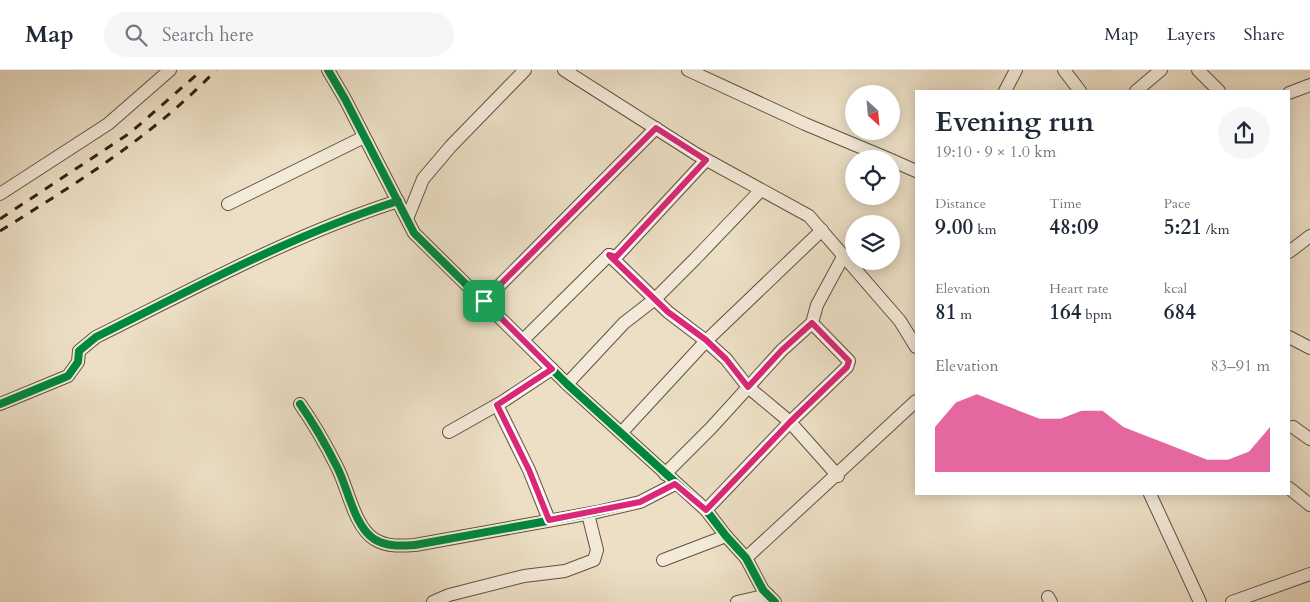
<!DOCTYPE html>
<html lang="en">
<head>
<meta charset="utf-8">
<style>
	:root { --surface:#fff; --page:#f6f6f7; --text:#1f2937; --muted:#747a83; --line:#e0e1e3; --accent:#db2777 }
	body { margin:0; font-family:Cardo,serif; background:var(--page); color:var(--text); height:100vh; display:flex; flex-direction:column; font-size:19px; white-space:nowrap }
	* { box-sizing:border-box; margin:0 }
	p { font-size:16px; color:var(--muted) }
	.icon { flex:none; width:28px; height:28px; fill:none; stroke:currentColor; stroke-width:2; stroke-linecap:round; stroke-linejoin:round }
	.map { position:relative; flex:1; overflow:hidden }
	.drawer { position:absolute; left:915px; top:20px; width:375px; height:405px; display:flex; flex-direction:column; background:var(--surface); border-radius:0px; box-shadow:0 2px 12px #0003 }
	.drawer>* { flex:none }
	.needle { width:32px; rotate:154deg }
	.fabs { position:absolute; left:845px; top:15px; display:grid; gap:10px }
	.fabs a { display:grid; place-items:center; width:55px; height:55px; border-radius:50%; background:var(--surface); box-shadow:0 2px 12px #0003; font-size:25px }
	.pin { position:absolute; display:grid; place-items:center; width:42px; height:42px; color:#fff; margin:-21px; border-radius:10px; box-shadow:0 2px 8px #0006 }
	.round { display:grid; place-items:center; flex:none; width:52px; height:52px; border-radius:26px; background:var(--page) }
	.summary { display:flex; align-items:center; justify-content:space-between; height:85px; padding:0 20px }
	h1 { font-size:28px; font-weight:600; line-height:38px }
	.figures { display:grid; grid-template-columns:repeat(3,1fr); gap:8px; height:85px; padding:5px 20px }
	.figures div { display:grid; align-content:center }
	.figures b { font-size:21px; font-weight:600 }
	.figures small { font-size:14px; font-weight:400 }
	.figures p { font-size:14px }
	.chart { height:140px; padding:10px 20px }
	.chart p { display:flex; justify-content:space-between }
	.chart svg { width:100%; height:90px; margin-top:5px; fill:var(--accent); opacity:.7 }
	header { display:flex; align-items:center; gap:30px; box-sizing:border-box; height:70px; padding:0 25px; background:var(--surface); border-bottom:1px solid var(--line) }
	header strong { font-size:24px }
	nav { display:flex; gap:28px; margin-inline-start:auto; font-size:18px }
	.search { width:350px; height:45px; background:var(--page); display:flex; align-items:center; gap:12px; box-sizing:border-box; padding:0 18px; border-radius:28px; color:var(--muted); font-size:19px }
	.map>svg:first-child { display:block }
	.lines { fill:none; stroke-linecap:round; stroke-linejoin:round }
	.minor-casing { stroke:#63513f; stroke-width:14 }
	.minor { stroke:#f3ead9; stroke-width:12 }
	.rail { stroke:#352212; stroke-width:3; stroke-dasharray:9 9; stroke-linecap:butt }
	.cycleway-casing { stroke:#f3ead9; stroke-width:11 }
	.cycleway { stroke:#00873e; stroke-width:8 }
	.route-casing { stroke:#fff; stroke-width:10 }
	.route { stroke:#db2777; stroke-width:6 }
</style>
</head>
<body>
<header>
<strong>Map</strong>
<div class="search"><svg class="icon" aria-label="search" viewBox="0 0 24 24"><circle cx="10" cy="10" r="6"/><path d="M15 15l6 6"/></svg>Search here</div>
<nav><a>Map</a><a>Layers</a><a>Share</a></nav>
</header>
<div class="map">
<svg width="1310" height="532" viewBox="0 0 1310 532">
	<rect width="100%" height="100%" fill="#ecdfc5"/>
	<filter id="stains"><feTurbulence type="fractalNoise" baseFrequency=".004" numOctaves="4"/><feColorMatrix values="0 0 0 0 .2 0 0 0 0 .09 0 0 0 0 .02 0 0 0 .5 -.17"/></filter>
	<radialGradient id="worn" r=".72"><stop offset=".6" stop-color="#630" stop-opacity="0"/><stop offset="1" stop-color="#630" stop-opacity=".3"/></radialGradient>
	<g class="lines">
		<g class="minor-casing">
			<g id="minor">
				<path d="M328,0L345,29L414,163L567,314L706,440L726,466L746,488L763,520L775,532"/>
				<path d="M564,0L696,84L809,146L900,251L916,277"/>
				<path d="M688,0L805,54L889,89"/>
				<path d="M1064,0L1080,21"/>
				<path d="M1198,0L1219,21"/>
				<path d="M1005,21L1016,0"/>
				<path d="M1136,21L1161,0"/>
				<path d="M1289,23L1310,15"/>
				<path d="M891,90L916,101"/>
				<path d="M0,124L108,54L170,0"/>
				<path d="M228,134L364,67"/>
				<path d="M407,149L423,109L451,76L525,0"/>
				<path d="M1289,182L1310,166"/>
				<path d="M609,185L668,242L706,271L726,289L748,317L790,352L838,406"/>
				<path d="M609,185L616,187L706,90"/>
				<path d="M484,231L656,58"/>
				<path d="M1289,267L1310,278"/>
				<path d="M523,270L609,185"/>
				<path d="M567,314L624,253L655,229L695,189L760,121"/>
				<path d="M0,334L68,306L78,292L79,281L96,267C195,218 292,165 398,131"/>
				<path d="M300,334C314,354 326,375 337,397C348,418 354,456 374,469C387,477 400,476 415,475L597,442L640,432L675,414"/>
				<path d="M497,335L529,400L549,450"/>
				<path d="M1293,357L1310,369"/>
				<path d="M449,362L502,332L552,299"/>
				<path d="M622,362L706,271L822,160"/>
				<path d="M665,404L711,358L782,280L812,253L817,235L844,185"/>
				<path d="M1289,418L1310,435"/>
				<path d="M1150,424L1200,532"/>
				<path d="M706,440L790,352L847,297L849,291L812,253"/>
				<path d="M746,488L916,331"/>
				<path d="M663,490L726,466"/>
				<path d="M1048,527L1051,532"/>
				<path d="M433,532L449,525L524,506L565,501L594,490L597,480L588,444"/>
				<path d="M737,532L768,525"/>
				<path d="M1232,532L1310,504"/>
			</g>
		</g>
		<use href="#minor" class="minor"/>
		<g class="rail">
			<path d="M0,149L130,63L202,0"/>
			<path d="M0,161C77,113 153,66 216,0"/>
		</g>
		<g class="cycleway-casing">
			<g id="cycleway">
				<path d="M328,0L345,29L414,163L567,314L706,440L726,466L746,488L763,520L775,532"/>
				<path d="M0,334L68,306L78,292L79,281L96,267C195,218 292,165 398,131"/>
				<path d="M300,334C314,354 326,375 337,397C348,418 354,456 374,469C387,477 400,476 415,475L597,442L640,432L675,414"/>
			</g>
		</g>
		<use href="#cycleway" class="cycleway"/>
	</g>
	<g class="lines">
		<g class="route-casing">
			<path id="route" d="M656,58L706,90L616,187L609,185L668,242L706,270L726,289L748,317L782,280L812,253L849,291L847,297L790,352L706,440L675,414L640,432L549,450L529,400L497,335L552,299L484,231Z"/>
		</g>
		<use href="#route" class="route"/>
	</g>
	<rect width="100%" height="100%" filter="url(#stains)"/>
	<rect width="100%" height="100%" fill="url(#worn)"/>
</svg>
<div class="fabs">
<a><svg class="needle" viewBox="-14 -14 28 28"><path d="M0-13l5 13h-10z" fill="#e53935"/><path d="M0 13l5-13h-10z" fill="#747a83"/></svg></a>
<a><svg class="icon" aria-label="locate" viewBox="0 0 24 24"><circle cx="12" cy="12" r="6"/><path d="M12 2v4M12 18v4M2 12h4M18 12h4"/></svg></a>
<a><svg class="icon" aria-label="layers" viewBox="0 0 24 24"><path d="M12 4l9 5-9 5-9-5zM3 14l9 5 9-5"/></svg></a>
</div>
<div class="pin" style="left:484px;top:231px;background:#1e9e55"><svg class="icon" aria-label="arrive" viewBox="0 0 24 24"><path d="M6 21V4h12l-3 4 3 4H6"/></svg></div>
<section class="drawer">
<div class="summary"><div><h1>Evening run</h1><p>19:10 · 9 × 1.0 km</p></div><a class="round"><svg class="icon" aria-label="share" viewBox="0 0 24 24"><path d="M12 15V3M7 8l5-5 5 5M5 13v7h14v-7"/></svg></a></div>
<div class="figures">
<div><p>Distance</p><b>9.00<small> km</small></b></div>
<div><p>Time</p><b>48:09</b></div>
<div><p>Pace</p><b>5:21<small> /km</small></b></div>
</div>
<div class="figures">
<div><p>Elevation</p><b>81<small> m</small></b></div>
<div><p>Heart rate</p><b>164<small> bpm</small></b></div>
<div><p>kcal</p><b>684</b></div>
</div>
<div class="chart"><p><span>Elevation</span>83–91 m</p>
<svg viewBox="0 0 160 44" preserveAspectRatio="none"><path d="M0 44V22L10 10L20 6L30 10L40 14L50 18L60 18L70 14L80 14L90 22L100 26L110 30L120 34L130 38L140 38L150 34L160 22V44z"/></svg>
</div>
</section>
</div>
</body>
</html>
